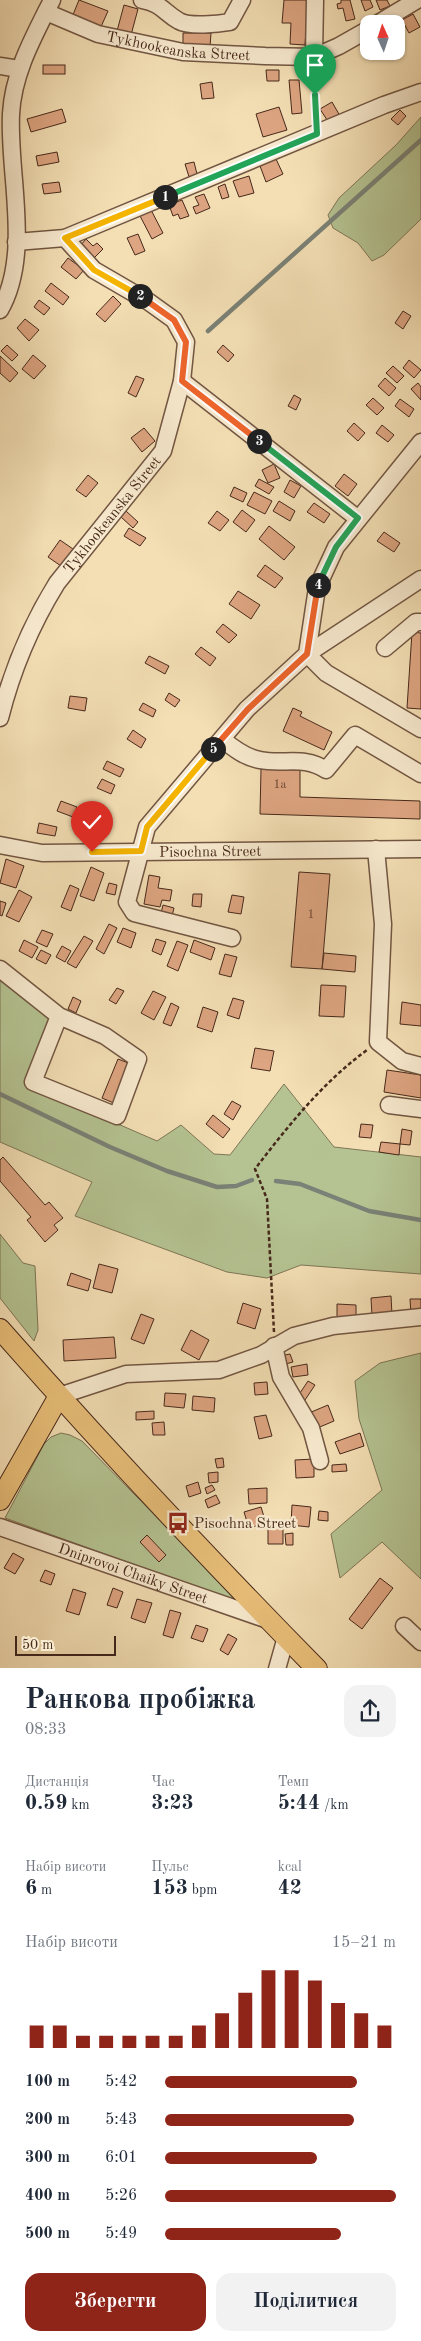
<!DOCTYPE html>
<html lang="uk">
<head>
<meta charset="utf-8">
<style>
	:root { --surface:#fff; --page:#f2f2f3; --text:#1f2937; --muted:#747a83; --accent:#8f2418 }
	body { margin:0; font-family:"Old Standard TT",serif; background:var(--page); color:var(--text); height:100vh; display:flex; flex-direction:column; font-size:19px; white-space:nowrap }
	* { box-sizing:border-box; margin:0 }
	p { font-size:16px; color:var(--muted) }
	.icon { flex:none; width:28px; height:28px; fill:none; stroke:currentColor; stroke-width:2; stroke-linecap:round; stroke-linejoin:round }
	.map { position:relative; height:1668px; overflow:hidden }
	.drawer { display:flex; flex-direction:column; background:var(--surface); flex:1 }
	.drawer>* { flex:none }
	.needle { width:32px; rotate:357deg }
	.buttons { position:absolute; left:360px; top:15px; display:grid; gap:10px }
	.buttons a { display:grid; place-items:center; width:45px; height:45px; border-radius:10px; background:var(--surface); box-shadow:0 1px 4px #0004; font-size:25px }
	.scale { position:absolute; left:15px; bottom:12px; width:101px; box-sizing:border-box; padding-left:5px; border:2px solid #47291b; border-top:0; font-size:14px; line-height:18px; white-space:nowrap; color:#47291b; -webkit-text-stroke:4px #f8eacf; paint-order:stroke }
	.pin { position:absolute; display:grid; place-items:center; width:42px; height:42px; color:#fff; margin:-51px -21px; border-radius:50% 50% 50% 0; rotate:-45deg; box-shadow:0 0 5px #0007 }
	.pin .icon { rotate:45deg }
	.km { position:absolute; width:25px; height:25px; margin:-12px; border-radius:50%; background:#222; color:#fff; font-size:14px; line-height:25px; text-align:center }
	.round { display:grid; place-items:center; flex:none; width:52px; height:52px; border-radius:15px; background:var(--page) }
	.head { display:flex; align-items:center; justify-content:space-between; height:85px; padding:0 25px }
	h1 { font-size:28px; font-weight:800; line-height:38px }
	.stats { display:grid; grid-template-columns:repeat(3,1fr); gap:8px; height:85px; padding:5px 25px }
	.stats div { display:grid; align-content:center }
	.stats b { font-size:21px; font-weight:800 }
	.stats small { font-size:14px; font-weight:400 }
	.stats p { font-size:14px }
	.chart { height:140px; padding:10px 25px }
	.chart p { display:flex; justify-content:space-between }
	.chart svg { width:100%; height:90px; margin-top:5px; stroke:var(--accent); stroke-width:6 }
	.cta { display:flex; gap:10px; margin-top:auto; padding:10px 25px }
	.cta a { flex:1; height:58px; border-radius:15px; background:var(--accent); color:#fff; font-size:20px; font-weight:800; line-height:58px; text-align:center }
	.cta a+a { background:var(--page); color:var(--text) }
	ul { padding:0 25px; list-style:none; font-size:16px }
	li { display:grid; grid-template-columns:80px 60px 1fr; align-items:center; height:38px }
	li i { height:12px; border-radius:6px; background:var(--accent) }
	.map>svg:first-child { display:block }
	.green { fill:#b5c392; stroke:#7e7656 }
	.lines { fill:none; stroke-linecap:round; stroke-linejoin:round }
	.stream { stroke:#7a8176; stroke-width:4.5 }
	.building { fill:#dda581; stroke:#47291b }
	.minor-casing { stroke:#725642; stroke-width:19 }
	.major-casing { stroke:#47291b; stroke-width:22 }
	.path { stroke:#47291b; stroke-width:2.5; stroke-dasharray:4 2.5; stroke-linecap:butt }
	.minor { stroke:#f8eacf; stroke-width:16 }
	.major { stroke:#eac07a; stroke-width:20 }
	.split-1-casing { stroke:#fff; stroke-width:10 }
	.split-2-casing { stroke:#fff; stroke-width:10 }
	.split-3-casing { stroke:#fff; stroke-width:10 }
	.split-4-casing { stroke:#fff; stroke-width:10 }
	.split-5-casing { stroke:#fff; stroke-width:10 }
	.split-6-casing { stroke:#fff; stroke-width:10 }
	.split-1 { stroke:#22a559; stroke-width:6 }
	.split-2 { stroke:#f5b400; stroke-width:6 }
	.split-3 { stroke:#f0652b; stroke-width:6 }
	.split-4 { stroke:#22a559; stroke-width:6 }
	.split-5 { stroke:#f0652b; stroke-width:6 }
	.split-6 { stroke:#f5b400; stroke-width:6 }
	.labels { text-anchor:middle; stroke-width:4.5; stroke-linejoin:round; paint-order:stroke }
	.number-label { font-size:12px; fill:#6c4834 }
	.street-label { font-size:15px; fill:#47291b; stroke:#f8eacf }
	.poi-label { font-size:15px; fill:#47291b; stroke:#f8eacf; text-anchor:start }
</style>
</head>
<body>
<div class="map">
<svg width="421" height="1669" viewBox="0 0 421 1669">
	<rect width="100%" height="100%" fill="#f4dfb5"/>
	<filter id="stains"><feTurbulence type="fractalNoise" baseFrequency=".004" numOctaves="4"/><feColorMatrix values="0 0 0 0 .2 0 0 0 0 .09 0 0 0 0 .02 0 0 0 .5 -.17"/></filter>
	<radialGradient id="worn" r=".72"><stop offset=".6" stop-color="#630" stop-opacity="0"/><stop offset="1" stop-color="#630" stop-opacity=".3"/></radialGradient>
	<g class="green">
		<path d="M421,117V219L384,255L372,261L358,243L333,228L328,215L339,198L396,145Z"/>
		<path d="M0,980L52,1016L26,1084L157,1141L181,1125L214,1154L230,1155L284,1084L334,1147L421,1157V1274L301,1265L267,1278L227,1272L75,1216L92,1182L0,1142Z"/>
		<path d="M0,1234L23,1263L35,1266L38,1330L34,1341L0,1298Z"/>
		<path d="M421,1353V1579L382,1542L340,1578L331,1534L382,1490L359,1419L355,1381L380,1363Z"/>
		<path d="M61,1433L70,1435L82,1441L241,1603L5,1518L44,1444L51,1437Z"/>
	</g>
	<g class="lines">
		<g class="stream">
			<path d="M208,331L421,140"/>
			<path d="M0,1094L110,1147L167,1171L217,1187L236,1186L252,1180"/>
			<path d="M276,1181L300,1184L369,1211L421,1220"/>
		</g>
	</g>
	<g class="building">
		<path d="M79,0L108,11L100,29L72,17Z"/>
		<path d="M284,0H308L305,45L290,44L291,23H282Z"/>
		<path d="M341,0H350L355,19L346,21L343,8L338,9L337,4L341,3Z"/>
		<path d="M361,0H370L373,7L365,11Z"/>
		<path d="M376,0H387L390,6L380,10Z"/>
		<path d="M124,5L138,9L131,35L117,31Z"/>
		<path d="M413,14L420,27L409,33L402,20Z"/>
		<path d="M396,27L404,41L397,45L396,43Z"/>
		<path d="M183,33H211L210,47H183Z"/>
		<rect x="43" y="65" width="22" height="9"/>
		<path d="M266,70H279V81H267Z"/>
		<path d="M289,80H299L302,113L292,114Z"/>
		<path d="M212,82L214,98L202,99L200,84Z"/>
		<path d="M332,102L340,116L329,123L320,109Z"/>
		<path d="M279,107L287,130L263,137L256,114Z"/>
		<path d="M62,109L66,122L31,132L27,119Z"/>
		<path d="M400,110L406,116L398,125L391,119Z"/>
		<path d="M57,152L59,162L38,166L36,156Z"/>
		<path d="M276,159L283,174L266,182L260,166Z"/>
		<path d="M194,162L198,178L190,180L185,164Z"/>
		<path d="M249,176L254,193L239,197L233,181Z"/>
		<path d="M59,182L61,192L44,194L42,184Z"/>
		<path d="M225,184L229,197L222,199L218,187Z"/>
		<path d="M204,194L210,208L196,214L193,207L199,205L195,197Z"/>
		<path d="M182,200L189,216L180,219L178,214L173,216L169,205Z"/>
		<path d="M150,208L163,233L152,239L139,214Z"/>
		<path d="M138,234L145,251L135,255L127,238Z"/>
		<path d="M86,239L93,246L97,243L103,249L93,259L80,246Z"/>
		<path d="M68,258L84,270L76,279L61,267Z"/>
		<path d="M51,283L69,297L63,305L45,291Z"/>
		<path d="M113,296L121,304L105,322L96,314Z"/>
		<path d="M39,300L50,308L44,315L34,307Z"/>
		<path d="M403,311L411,316L403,329L395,323Z"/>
		<path d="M25,319L39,330L29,341L17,328Z"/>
		<path d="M7,345L18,355L12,361L1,351Z"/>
		<path d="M223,345L234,355L228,362L217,352Z"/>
		<path d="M33,355L46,366L34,379L22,369Z"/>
		<path d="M0,356L18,373L10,382L0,373Z"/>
		<path d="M409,360L421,370L414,378L403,368Z"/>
		<path d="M393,366L404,376L397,383L386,373Z"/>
		<path d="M136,376L144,379L136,397L128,393Z"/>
		<path d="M385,378L396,388L389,396L378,386Z"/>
		<path d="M418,383L421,387V400L411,389Z"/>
		<path d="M294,395L301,399L296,410L288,406Z"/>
		<path d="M373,398L384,408L377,415L366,405Z"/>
		<path d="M400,399L414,409L409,417L395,406Z"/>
		<path d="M354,423L365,433L358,441L347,431Z"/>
		<path d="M382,425L394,435L388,442L376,433Z"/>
		<path d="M144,428L155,441L142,452L131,438Z"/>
		<path d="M274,464L280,478L268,483L262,470Z"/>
		<path d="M344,474L357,484L348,496L335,486Z"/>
		<path d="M88,475L98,483L86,497L76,490Z"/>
		<path d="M259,479L274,487L269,494L255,486Z"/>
		<path d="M290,480L301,486L294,498L284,492Z"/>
		<path d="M234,487L247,493L243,502L230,496Z"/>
		<path d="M254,492L272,501L265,514L247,505Z"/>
		<path d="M279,501L295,511L290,521L273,511Z"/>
		<path d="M314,503L330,514L324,523L307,512Z"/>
		<path d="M242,510L255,520L246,532L233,522Z"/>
		<path d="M126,511L138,522L133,528L121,517Z"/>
		<path d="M217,511L229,520L220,531L208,523Z"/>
		<path d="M269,526L295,547L284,560L259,539Z"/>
		<path d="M129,528L146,538L140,546L124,536Z"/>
		<path d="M384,532L400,543L394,552L377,541Z"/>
		<path d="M60,540L73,549L61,566L48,557Z"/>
		<path d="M265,565L283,578L275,588L257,576Z"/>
		<path d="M238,591L260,605L251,619L229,604Z"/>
		<path d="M223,624L237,635L229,643L216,632Z"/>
		<path d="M412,632L421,633V709L407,708Z"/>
		<path d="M201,647L216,658L210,666L195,654Z"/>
		<path d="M149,656L169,666L165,674L145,663Z"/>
		<path d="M169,693L180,700L175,707L165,700Z"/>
		<path d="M70,696L87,698L85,711L68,708Z"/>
		<path d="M143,703L156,710L153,717L139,710Z"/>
		<path d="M293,708L302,712L300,716L332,732L324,750L283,731Z"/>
		<path d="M133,730L146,739L141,748L127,739Z"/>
		<path d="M107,761L124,769L120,777L103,769Z"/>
		<path d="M261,769L300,770V797L420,801V819L260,814Z"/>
		<path d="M102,779L115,785L111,794L97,788Z"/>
		<path d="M61,801L77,807L73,817L57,811Z"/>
		<path d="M39,823L57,827L55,836L37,833Z"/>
		<path d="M6,859L24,866L16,888L0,883Z"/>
		<path d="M91,867L104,873L94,901L80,896Z"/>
		<path d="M299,872L330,874L322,969L291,967Z"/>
		<path d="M149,875L160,877L158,888L172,890L170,901L162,900L160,907L144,904Z"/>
		<path d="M109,883L117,885L115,895L106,893Z"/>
		<path d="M70,885L79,889L71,911L61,907Z"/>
		<path d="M19,890L32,897L19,922L6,916Z"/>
		<path d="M193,894H202L201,907L192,906Z"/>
		<path d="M232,895L244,897L241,914L228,912Z"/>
		<path d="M0,901L6,903L2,916L0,915Z"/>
		<path d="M163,905L174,908L172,916L161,913Z"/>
		<path d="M109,924L117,928L104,954L96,949Z"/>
		<path d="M123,928L136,933L131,948L117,942Z"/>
		<path d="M42,930L53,934L47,947L36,942Z"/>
		<path d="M84,936L93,941L76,968L67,963Z"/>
		<path d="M156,939L166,942L161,955L152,951Z"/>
		<path d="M24,940L38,947L32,958L19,951Z"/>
		<path d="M194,940L215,948L211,960L190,952Z"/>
		<path d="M177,941L188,945L178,971L167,966Z"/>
		<path d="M62,946L71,951L65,962L56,957Z"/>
		<path d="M41,950L51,955L46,964L36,959Z"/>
		<path d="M324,953L356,956L355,972L322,969Z"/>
		<path d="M225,954L237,957L231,977L219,974Z"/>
		<path d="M321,985L346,986L344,1017L319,1016Z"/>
		<path d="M117,988L124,991L116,1004L109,1000Z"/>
		<path d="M153,991L166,997L154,1020L141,1013Z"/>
		<path d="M73,997L81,1001L76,1013L68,1009Z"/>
		<path d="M233,998L244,1001L239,1019L227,1015Z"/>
		<path d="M402,1002L421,1005V1026L400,1024Z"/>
		<path d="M171,1003L179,1007L171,1026L163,1023Z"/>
		<path d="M203,1007L218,1012L212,1032L197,1027Z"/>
		<path d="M255,1048L274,1051L270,1071L251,1068Z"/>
		<path d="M118,1059L131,1064L116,1104L102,1098Z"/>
		<path d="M387,1070L421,1075V1098L384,1092Z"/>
		<path d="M232,1101L241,1106L233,1120L224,1114Z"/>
		<path d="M213,1115L230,1129L223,1138L206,1124Z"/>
		<path d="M361,1124L373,1125L371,1138L359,1137Z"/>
		<path d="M402,1129L412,1131L410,1145L400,1144Z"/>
		<path d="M381,1142L400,1144L399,1155L379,1152Z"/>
		<path d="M3,1157L45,1205L49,1202L63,1218L54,1225L58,1230L45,1242L27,1220L31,1217L0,1181V1160Z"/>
		<path d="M99,1264L118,1269L112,1293L93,1288Z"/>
		<path d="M71,1273L91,1280L88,1291L67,1285Z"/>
		<path d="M391,1296L392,1315L372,1316L371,1298Z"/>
		<path d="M410,1299H421V1314L411,1315Z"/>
		<path d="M243,1303L261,1309L255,1329L237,1323Z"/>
		<path d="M337,1304L356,1305V1321H337Z"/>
		<path d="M141,1314L154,1319L144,1344L131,1339Z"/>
		<path d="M191,1330L209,1340L199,1360L181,1350Z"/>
		<path d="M114,1337L116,1358L64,1361L63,1340Z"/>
		<path d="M290,1354L293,1362L282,1365L280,1356Z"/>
		<path d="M307,1364L308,1375L293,1377L291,1367Z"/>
		<path d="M308,1381L315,1385L305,1400L298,1396Z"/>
		<path d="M267,1382L268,1394L255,1395L254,1383Z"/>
		<path d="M165,1393L186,1394L184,1408L164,1406Z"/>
		<path d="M193,1396L215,1398L214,1412L192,1410Z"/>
		<path d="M328,1405L334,1421L315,1429L309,1413Z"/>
		<path d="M154,1411V1419L136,1420V1412Z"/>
		<path d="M266,1415L272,1436L259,1439L254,1417Z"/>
		<path d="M164,1422L165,1435H153L152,1423Z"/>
		<path d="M360,1433L364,1446L340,1454L335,1442Z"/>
		<path d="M223,1458L224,1467L217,1468L215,1459Z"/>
		<path d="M314,1459V1477L296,1478L295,1460Z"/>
		<path d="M346,1464L347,1471L332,1472V1465Z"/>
		<path d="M218,1472V1482L209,1483L208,1473Z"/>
		<path d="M198,1482L201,1493L189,1497L186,1486Z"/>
		<path d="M212,1485L215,1490L207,1494L205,1488Z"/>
		<path d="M267,1488V1503L249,1504L248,1489Z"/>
		<path d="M216,1495L220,1503L208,1508L205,1500Z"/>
		<path d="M292,1505L311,1507L309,1527L291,1525Z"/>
		<path d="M261,1507L266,1523L249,1528L244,1512Z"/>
		<path d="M319,1511L328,1512V1521L318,1520Z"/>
		<path d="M283,1526V1544H268V1527Z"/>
		<path d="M293,1533V1545H286L285,1534Z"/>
		<path d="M147,1535L166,1555L159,1562L140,1542Z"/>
		<path d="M13,1553L24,1559L15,1574L4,1568Z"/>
		<path d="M45,1570L55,1574L51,1585L40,1581Z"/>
		<path d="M380,1578L393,1588L362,1629L349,1619Z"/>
		<path d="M113,1588L123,1592L117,1608L107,1605Z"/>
		<path d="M73,1589L86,1593L79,1615L66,1611Z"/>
		<path d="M137,1599L152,1603L145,1623L131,1618Z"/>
		<path d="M170,1610L181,1613L173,1638L163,1635Z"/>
		<path d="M196,1625L208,1629L203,1642L191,1638Z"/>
		<path d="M228,1634L237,1639L228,1655L220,1650Z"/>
	</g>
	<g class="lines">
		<g class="minor-casing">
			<g id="minor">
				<path d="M142,0C163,4 163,12 179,21C189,27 219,24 230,22L242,0"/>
				<path id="s1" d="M46,12L98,34L183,52L265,56L314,57L339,46L369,29"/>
				<path d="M377,24L417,0"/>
				<path d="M314,57L315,0"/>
				<path d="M0,66L19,69"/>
				<path d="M16,242L65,238L384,105L421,92"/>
				<path d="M0,310C32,254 8,175 11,114C13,73 34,36 52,0"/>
				<path d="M182,381L357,518"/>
				<path d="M421,579L307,654L326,673L421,729"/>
				<path d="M385,648L416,622H421"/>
				<path id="s2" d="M0,718C12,670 31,625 57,583L163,451L182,381L186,342L174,320L149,302L94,270L65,238"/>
				<path d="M222,739C233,748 246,758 260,760C284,765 304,755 326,770L355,735L421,774"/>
				<path id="s3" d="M0,845L42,853L421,849"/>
				<path d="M376,849L383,924L378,1042L402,1061L421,1066"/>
				<path d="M232,938L134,913L127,902L147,827L247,709L307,654L317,588L336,547L421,442"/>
				<path d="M0,969L59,1016L105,1036L138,1059L117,1116L33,1082L59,1016"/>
				<path d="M389,1105L421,1109"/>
				<path d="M274,1346L281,1377L311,1428L320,1461"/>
				<path d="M59,1396L126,1374L219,1370L261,1355L294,1336L333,1326L421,1317"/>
				<path id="s4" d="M0,1527L268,1620"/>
				<path d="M404,1626L421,1642"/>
				<path d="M277,1669L286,1637"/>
			</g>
		</g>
		<g class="major-casing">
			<g id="major">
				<path d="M0,1329C102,1445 208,1558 317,1669"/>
				<path d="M0,1500L59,1396"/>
			</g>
		</g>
		<g class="path">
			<path d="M314,70L316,117"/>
			<path d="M274,1332L267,1199L255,1169C288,1126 323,1082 367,1050"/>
		</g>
		<use href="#minor" class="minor"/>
		<use href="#major" class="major"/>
	</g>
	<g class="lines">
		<g class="split-1-casing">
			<path id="split-1" d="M165,197L317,134L315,95"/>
		</g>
		<g class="split-2-casing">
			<path id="split-2" d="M140,296L94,270L65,238L165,197"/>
		</g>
		<g class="split-3-casing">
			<path id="split-3" d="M140,296L174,320L186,342L182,381L259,441"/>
		</g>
		<g class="split-4-casing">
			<path id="split-4" d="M259,441L358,518L336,547L318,585"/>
		</g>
		<g class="split-5-casing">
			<path id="split-5" d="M213,749L248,709L307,654L318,585"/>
		</g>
		<g class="split-6-casing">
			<path id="split-6" d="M92,852L141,851L147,827L213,749"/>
		</g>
		<use href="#split-1" class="split-1"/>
		<use href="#split-2" class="split-2"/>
		<use href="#split-3" class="split-3"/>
		<use href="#split-4" class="split-4"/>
		<use href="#split-5" class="split-5"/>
		<use href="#split-6" class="split-6"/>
	</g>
	<defs>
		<g id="bus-bare" transform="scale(1.725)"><path d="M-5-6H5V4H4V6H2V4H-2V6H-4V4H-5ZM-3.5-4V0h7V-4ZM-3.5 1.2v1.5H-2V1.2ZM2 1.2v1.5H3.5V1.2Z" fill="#8f2418" stroke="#f8eacf" stroke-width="2.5" paint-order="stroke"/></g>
	</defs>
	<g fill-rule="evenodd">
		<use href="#bus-bare" x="178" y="1523"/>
	</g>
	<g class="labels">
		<g class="number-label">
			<text x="280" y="788">1а</text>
			<text x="311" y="918">1</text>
		</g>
		<g class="street-label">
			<text dy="5" stroke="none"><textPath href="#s1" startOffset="138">Tykhookeanska Street</textPath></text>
			<text dy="5" stroke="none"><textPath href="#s2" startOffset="235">Tykhookeanska Street</textPath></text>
			<text dy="5" stroke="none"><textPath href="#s3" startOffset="211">Pisochna Street</textPath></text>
			<text dy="5" stroke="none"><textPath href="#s4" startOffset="141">Dniprovoi Chaiky Street</textPath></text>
		</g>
		<g class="poi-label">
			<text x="194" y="1528">Pisochna Street</text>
		</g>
	</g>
	<rect width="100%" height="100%" filter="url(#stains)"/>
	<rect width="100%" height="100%" fill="url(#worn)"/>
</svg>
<div class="buttons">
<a><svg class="needle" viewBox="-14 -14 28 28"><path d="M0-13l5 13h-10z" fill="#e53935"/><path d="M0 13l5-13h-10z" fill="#747a83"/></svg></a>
</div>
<div class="scale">50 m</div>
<div class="pin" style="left:315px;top:95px;background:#1e9e55"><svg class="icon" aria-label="arrive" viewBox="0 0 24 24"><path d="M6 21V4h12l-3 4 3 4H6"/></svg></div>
<div class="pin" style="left:92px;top:852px;background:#d93025"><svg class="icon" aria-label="check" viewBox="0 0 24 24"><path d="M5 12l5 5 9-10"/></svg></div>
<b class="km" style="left:165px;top:197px">1</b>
<b class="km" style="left:140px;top:296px">2</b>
<b class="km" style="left:259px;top:441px">3</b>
<b class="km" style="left:318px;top:585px">4</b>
<b class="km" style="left:213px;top:749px">5</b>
</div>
<section class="drawer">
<div class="head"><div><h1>Ранкова пробіжка</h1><p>08:33</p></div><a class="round"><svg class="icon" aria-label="share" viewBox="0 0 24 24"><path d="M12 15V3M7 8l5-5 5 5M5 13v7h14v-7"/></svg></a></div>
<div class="stats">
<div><p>Дистанція</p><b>0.59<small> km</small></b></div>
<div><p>Час</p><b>3:23</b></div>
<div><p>Темп</p><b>5:44<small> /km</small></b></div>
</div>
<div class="stats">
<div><p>Набір висоти</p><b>6<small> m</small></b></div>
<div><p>Пульс</p><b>153<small> bpm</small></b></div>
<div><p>kcal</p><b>42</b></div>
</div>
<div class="chart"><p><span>Набір висоти</span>15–21 m</p>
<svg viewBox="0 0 160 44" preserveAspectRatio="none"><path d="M5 44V33M15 44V33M25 44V38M35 44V38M45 44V38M55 44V38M65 44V38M75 44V33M85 44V27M95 44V17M105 44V6M115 44V6M125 44V11M135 44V22M145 44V27M155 44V33"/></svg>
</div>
<ul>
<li><b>100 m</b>5:42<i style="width:83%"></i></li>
<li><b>200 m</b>5:43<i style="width:82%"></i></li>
<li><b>300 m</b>6:01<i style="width:66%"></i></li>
<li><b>400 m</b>5:26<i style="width:100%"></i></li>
<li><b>500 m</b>5:49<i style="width:76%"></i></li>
</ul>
<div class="cta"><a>Зберегти</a><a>Поділитися</a></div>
</section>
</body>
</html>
